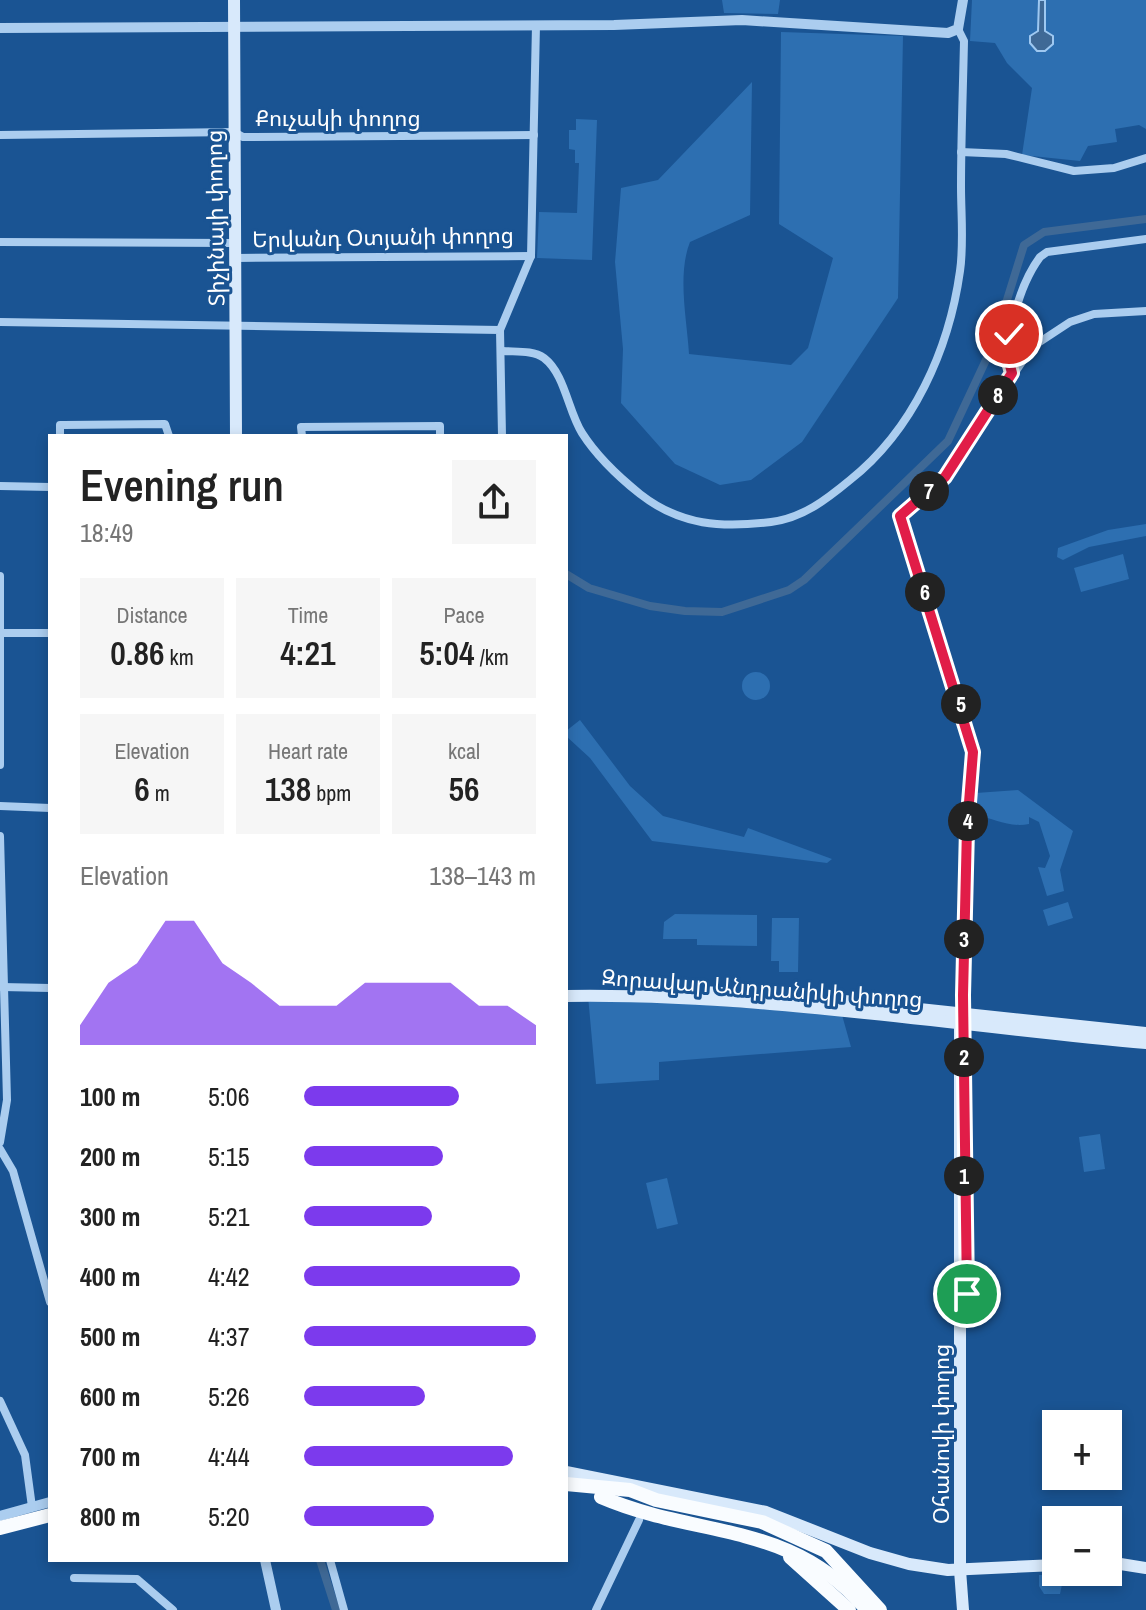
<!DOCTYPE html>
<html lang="en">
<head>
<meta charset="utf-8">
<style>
	:root { --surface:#fff; --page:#f6f6f6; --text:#222; --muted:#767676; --accent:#7c3aed }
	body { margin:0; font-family:"Archivo Narrow","Noto Sans Armenian",sans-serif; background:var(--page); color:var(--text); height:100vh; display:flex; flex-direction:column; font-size:30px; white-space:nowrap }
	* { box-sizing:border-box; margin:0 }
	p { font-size:26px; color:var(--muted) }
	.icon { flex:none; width:44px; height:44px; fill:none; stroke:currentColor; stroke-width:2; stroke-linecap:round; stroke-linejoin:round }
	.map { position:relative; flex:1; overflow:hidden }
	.side { position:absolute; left:48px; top:434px; width:520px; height:1128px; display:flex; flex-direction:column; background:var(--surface); border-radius:0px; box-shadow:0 4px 12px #0003 }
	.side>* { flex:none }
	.controls { position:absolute; left:1042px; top:1410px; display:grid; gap:16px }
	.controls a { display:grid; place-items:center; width:80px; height:80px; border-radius:0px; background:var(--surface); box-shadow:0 4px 12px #0003; font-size:40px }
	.pin { position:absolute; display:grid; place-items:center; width:68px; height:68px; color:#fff; margin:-34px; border:4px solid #fff; border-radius:50%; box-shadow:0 2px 8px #0007 }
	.km { position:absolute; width:40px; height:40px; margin:-20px; border-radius:50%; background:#222; color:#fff; font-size:22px; line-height:40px; text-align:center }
	.round { display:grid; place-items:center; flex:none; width:84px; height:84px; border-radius:0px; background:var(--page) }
	.overview { display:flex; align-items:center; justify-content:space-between; height:136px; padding:0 32px }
	h1 { font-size:44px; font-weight:600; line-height:60px }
	.metrics { display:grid; grid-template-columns:repeat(3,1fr); gap:12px; height:136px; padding:8px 32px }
	.metrics div { display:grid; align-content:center; border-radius:0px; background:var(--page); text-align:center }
	.metrics b { font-size:34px; font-weight:600 }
	.metrics small { font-size:22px; font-weight:400 }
	.metrics p { font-size:22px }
	.chart { height:224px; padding:16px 32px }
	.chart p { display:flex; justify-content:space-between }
	.chart svg { width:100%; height:144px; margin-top:8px; fill:var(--accent); opacity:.7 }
	ul { padding:0 32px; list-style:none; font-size:26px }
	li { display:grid; grid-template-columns:128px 96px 1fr; align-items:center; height:60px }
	li i { height:20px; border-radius:10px; background:var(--accent) }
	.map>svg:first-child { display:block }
	.green { fill:#2d6fb1 }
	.water { fill:#3f6996; stroke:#9ec8f1; stroke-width:2 }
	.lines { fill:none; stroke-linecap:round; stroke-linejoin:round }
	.canal { stroke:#3f6996; stroke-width:8 }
	.minor { stroke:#abcdef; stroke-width:8 }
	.tertiary { stroke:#abcdef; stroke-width:10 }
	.secondary { stroke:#d8e9fb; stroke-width:12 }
	.trunk { stroke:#f9fcff; stroke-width:14 }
	.route-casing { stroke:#fff; stroke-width:16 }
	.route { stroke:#e11d48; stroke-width:10 }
	.labels { text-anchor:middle; stroke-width:6; stroke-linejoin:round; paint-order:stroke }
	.street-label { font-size:22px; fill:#fff; stroke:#1a5493 }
</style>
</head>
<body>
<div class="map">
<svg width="1146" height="1610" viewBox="0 0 1146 1610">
	<rect width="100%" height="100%" fill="#1a5493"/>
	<g class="green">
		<path d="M722,0H780L778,14L724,13Z"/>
		<path d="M972,0H1146V129L1139,125L1115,129L1117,142L1088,146L1080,161L1022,155L1032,88L1007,63L995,43L970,41Z"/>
		<path d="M781,32L903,36L898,298L802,442L751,480L720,485L675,464L621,403L623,349L615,262L621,188L658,180L752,82L750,215L690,242C677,275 687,320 689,354L791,365L808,348L833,258L779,224Z"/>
		<path d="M576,119L597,120L592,260L537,258L539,212L577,213L579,163H575V150L569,149V130H576Z"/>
		<path d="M1146,524V536L1089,547L1063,560L1057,557L1058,548L1108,530Z"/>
		<path d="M1123,554L1129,579L1081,592L1074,568Z"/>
		<circle cx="756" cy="686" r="14"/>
		<path d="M580,720L630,786L663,816L744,837L748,828L832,859L827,863L652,841L590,758L566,736V731Z"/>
		<path d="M1018,790L1073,831L1060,870L1064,891L1047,896L1038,867L1045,868L1050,856L1039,822L1029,817V824C1009,828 994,818 974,815L976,793Z"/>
		<path d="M1068,902L1073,918L1048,926L1043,910Z"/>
		<path d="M675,914L757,915V946L697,945V939H663L664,922Z"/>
		<path d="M772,918H799L798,972H779V961H771Z"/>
		<path d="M588,996L842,1015L851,1047L659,1062V1080L596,1084Z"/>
		<path d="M1100,1134L1105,1169L1084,1172L1079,1137Z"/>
		<path d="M667,1178L678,1224L657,1229L646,1183Z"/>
		<path d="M1039,1575H1064L1060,1594H1044L1039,1586Z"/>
	</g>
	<path class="water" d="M1039,0H1045V31L1053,36V44L1045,51H1037L1030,43V36L1038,31Z"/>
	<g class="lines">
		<g class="canal">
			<path d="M566,574L589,588L650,606L685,611L722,612L789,590L804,580L948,441L993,345L1024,245L1044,232L1146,219"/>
			<path d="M320,1560L336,1610"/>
		</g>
		<g class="minor">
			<path d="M0,135L234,132L243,137L534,135"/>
			<path d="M961,152L1006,154L1074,171L1114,168L1146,158"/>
			<path d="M0,242L235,243"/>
			<path d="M235,258L531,256"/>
			<path d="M0,322L500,330L502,436"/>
			<path d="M500,330L531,256L536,25"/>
			<path d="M503,351C516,352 533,350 544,358C565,374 568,411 582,433C596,455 620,478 640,494C681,526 722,528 771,522C803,518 827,499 850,480C913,430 949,350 960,271C964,244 961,214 961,187C961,138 963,90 964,41L958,29"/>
			<path d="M1012,373C1002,342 1020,284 1040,257L1047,252L1146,239"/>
			<path d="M60,436V425H64L165,424L169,436"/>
			<path d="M302,436L301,427L440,426V436"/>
			<path d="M0,486L50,487"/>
			<path d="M0,576V765"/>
			<path d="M0,633H50"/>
			<path d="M0,806L50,808"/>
			<path d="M0,836L7,1100L0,1142"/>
			<path d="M2,987L50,988"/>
			<path d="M964,1013L965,883L973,752L900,516L945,477L1032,347L1070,322L1094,314L1146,311"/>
			<path d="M0,1149L13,1171L50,1302"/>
			<path d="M0,1401L25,1455L32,1507"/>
			<path d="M330,1560L344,1610"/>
			<path d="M74,1578L137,1579L173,1610"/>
			<path d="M596,1610L639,1520"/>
		</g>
		<g class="tertiary">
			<path d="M0,28L614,25L742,20L948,33L958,29L963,0"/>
			<path d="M0,1516L50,1502"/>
			<path d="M265,1560L276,1610"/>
		</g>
		<g class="secondary">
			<path d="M234,0L236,436"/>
			<path d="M671,990L835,1000L1146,1033"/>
			<path d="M566,996C760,993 953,1026 1146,1043"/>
			<path d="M960,1013V1570L963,1610"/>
			<path d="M566,1472L766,1512L870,1553L909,1564L948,1570L1056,1565"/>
			<path d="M1108,1562L1146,1568"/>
		</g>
		<g class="trunk">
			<path d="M566,1484L630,1490L656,1500L762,1522L826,1551L880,1610"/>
			<path d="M601,1497C699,1539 791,1520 867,1610"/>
			<path d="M0,1528L50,1515"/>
			<path d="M790,1557L849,1610"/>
		</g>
	</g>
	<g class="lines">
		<g class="route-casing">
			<path id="route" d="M967,1294L963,995L967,828L973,752L900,516L945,477L1012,373L1006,351L1009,334"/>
		</g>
		<use href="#route" class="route"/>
	</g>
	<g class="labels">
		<g class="street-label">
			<text x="338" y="126">Քուչակի փողոց</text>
			<text transform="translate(215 218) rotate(-91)" y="8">Տիչինայի փողոց</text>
			<text transform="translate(383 237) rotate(-1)" y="8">Երվանդ Օտյանի փողոց</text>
			<text transform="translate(762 988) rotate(4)" y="8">Զորավար Անդրանիկի փողոց</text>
			<text transform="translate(941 1434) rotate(-90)" y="8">Օհանովի փողոց</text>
		</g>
	</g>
</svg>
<div class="controls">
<a>+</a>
<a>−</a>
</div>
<div class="pin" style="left:967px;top:1294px;background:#1e9e55"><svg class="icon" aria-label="arrive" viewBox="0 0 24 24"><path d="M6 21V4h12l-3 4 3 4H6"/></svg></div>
<div class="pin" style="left:1009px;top:334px;background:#d93025"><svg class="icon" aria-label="check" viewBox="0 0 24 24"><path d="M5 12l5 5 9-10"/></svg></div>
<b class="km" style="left:964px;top:1176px">1</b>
<b class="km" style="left:964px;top:1057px">2</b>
<b class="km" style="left:964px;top:939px">3</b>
<b class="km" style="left:968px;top:821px">4</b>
<b class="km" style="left:961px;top:704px">5</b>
<b class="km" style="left:925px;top:592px">6</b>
<b class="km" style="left:929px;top:491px">7</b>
<b class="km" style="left:998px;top:395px">8</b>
<section class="side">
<div class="overview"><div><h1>Evening run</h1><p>18:49</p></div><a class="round"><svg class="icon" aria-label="share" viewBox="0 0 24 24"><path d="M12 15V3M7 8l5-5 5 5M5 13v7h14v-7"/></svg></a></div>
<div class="metrics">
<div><p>Distance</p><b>0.86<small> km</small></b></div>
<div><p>Time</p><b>4:21</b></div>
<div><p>Pace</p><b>5:04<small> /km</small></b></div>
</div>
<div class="metrics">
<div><p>Elevation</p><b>6<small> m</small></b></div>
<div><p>Heart rate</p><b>138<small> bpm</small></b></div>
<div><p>kcal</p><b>56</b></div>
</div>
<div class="chart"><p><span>Elevation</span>138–143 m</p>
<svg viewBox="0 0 160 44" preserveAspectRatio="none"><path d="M0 44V38L10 25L20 19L30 6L40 6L50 19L60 25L70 32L80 32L90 32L100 25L110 25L120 25L130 25L140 32L150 32L160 38V44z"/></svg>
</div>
<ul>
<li><b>100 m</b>5:06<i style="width:67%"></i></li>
<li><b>200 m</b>5:15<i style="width:60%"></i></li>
<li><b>300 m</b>5:21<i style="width:55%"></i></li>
<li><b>400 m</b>4:42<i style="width:93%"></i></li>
<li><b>500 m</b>4:37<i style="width:100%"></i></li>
<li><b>600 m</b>5:26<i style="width:52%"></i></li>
<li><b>700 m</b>4:44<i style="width:90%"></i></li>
<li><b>800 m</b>5:20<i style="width:56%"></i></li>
</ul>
</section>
</div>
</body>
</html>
